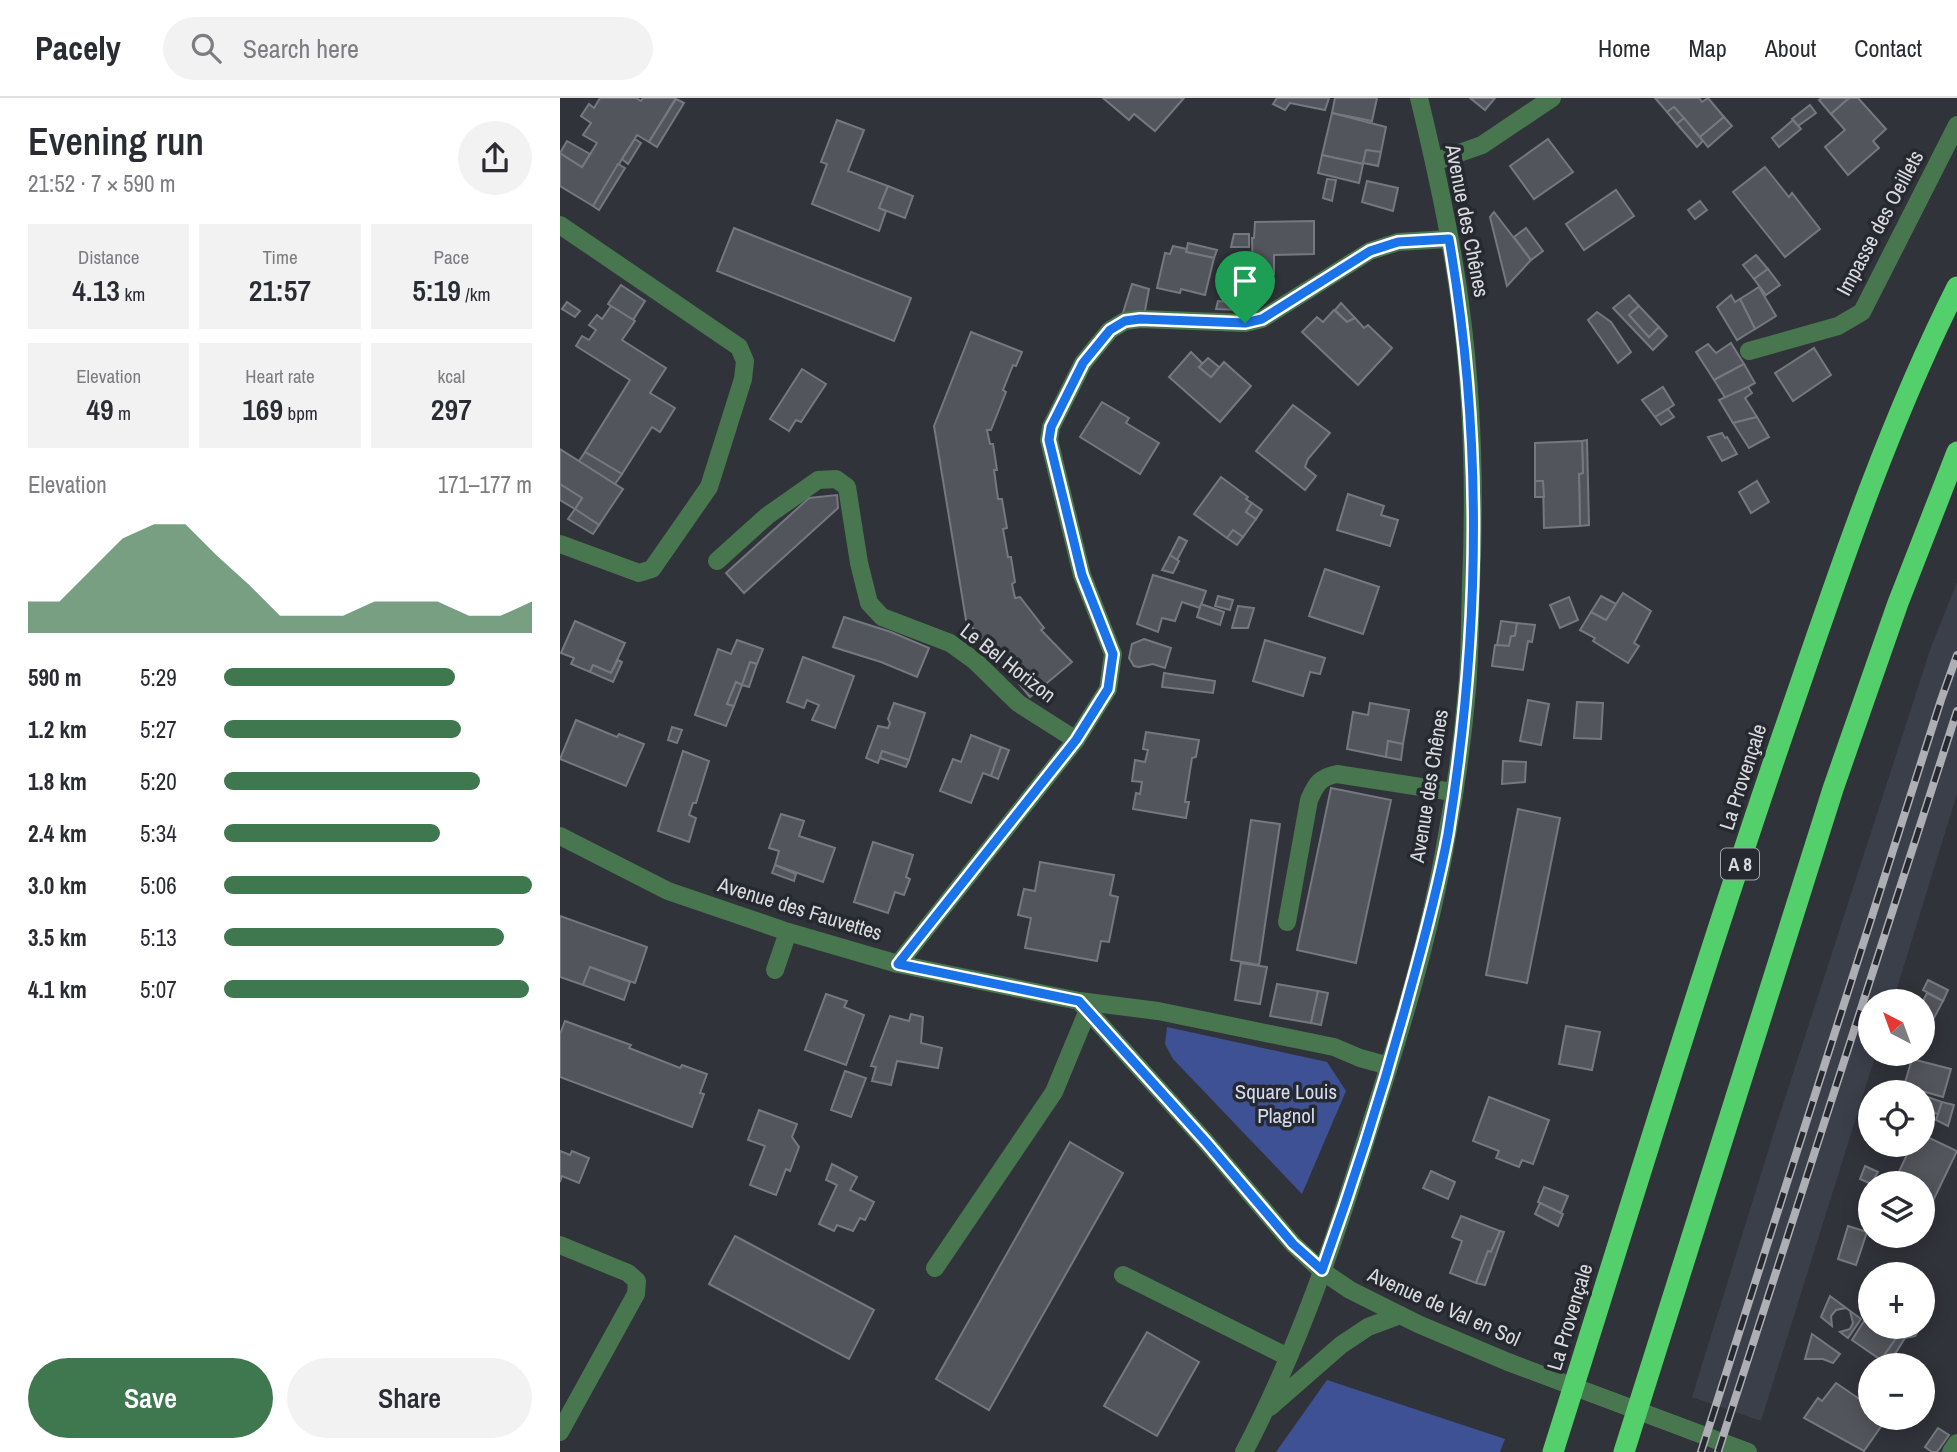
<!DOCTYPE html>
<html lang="en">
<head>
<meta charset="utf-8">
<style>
	:root { --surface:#fff; --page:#f2f2f3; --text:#2b2b33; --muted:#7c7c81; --line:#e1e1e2; --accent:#3f774e }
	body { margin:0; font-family:"Archivo Narrow",sans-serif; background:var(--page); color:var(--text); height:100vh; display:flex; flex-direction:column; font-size:26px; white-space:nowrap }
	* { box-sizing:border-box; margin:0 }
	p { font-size:23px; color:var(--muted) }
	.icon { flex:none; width:38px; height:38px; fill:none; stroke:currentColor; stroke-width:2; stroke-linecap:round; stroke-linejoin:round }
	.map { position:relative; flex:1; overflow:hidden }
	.drawer { display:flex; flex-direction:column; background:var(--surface); width:560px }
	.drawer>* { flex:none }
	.needle { width:46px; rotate:319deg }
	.controls { position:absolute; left:1298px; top:891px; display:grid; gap:14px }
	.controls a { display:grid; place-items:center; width:77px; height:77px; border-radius:50%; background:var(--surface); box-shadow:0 4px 18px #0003; font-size:35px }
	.pin { position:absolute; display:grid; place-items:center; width:60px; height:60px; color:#fff; margin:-72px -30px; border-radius:50% 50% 50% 0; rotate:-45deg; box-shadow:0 0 7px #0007 }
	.pin .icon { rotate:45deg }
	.round { display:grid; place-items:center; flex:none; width:74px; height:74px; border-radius:37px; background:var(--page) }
	.overview { display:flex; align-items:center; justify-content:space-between; height:119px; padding:0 28px }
	h1 { font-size:38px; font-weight:600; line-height:52px }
	.stats { display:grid; grid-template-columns:repeat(3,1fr); gap:10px; height:119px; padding:7px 28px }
	.stats div { display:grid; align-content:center; border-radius:0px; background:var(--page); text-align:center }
	.stats b { font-size:30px; font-weight:600 }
	.stats small { font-size:19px; font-weight:400 }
	.stats p { font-size:19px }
	.chart { height:196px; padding:14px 28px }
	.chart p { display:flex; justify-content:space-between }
	.chart svg { width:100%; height:126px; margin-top:7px; fill:var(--accent); opacity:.7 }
	.action { display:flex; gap:14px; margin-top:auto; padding:14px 28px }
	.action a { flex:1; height:80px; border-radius:42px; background:var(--accent); color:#fff; font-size:28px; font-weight:600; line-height:80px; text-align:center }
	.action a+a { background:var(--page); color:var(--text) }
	ul { padding:0 28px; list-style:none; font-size:23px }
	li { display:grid; grid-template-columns:112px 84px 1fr; align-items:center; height:52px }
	li i { height:18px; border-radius:9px; background:var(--accent) }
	header { display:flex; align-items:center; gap:42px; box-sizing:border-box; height:98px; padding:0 35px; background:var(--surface); border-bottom:2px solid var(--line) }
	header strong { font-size:33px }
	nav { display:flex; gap:38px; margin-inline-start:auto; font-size:24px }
	.search { width:490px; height:63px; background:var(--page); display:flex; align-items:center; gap:18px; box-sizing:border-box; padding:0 24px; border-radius:38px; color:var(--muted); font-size:26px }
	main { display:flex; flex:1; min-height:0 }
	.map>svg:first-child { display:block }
	.built { fill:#3b3f4a }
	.green { fill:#3e5195 }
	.building { fill:#53555c; stroke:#75787f; stroke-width:2 }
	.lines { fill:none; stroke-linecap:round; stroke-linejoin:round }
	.minor { stroke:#48764e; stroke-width:18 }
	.highway { stroke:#53cf6b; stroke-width:21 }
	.rail-casing { stroke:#aeafb4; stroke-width:8 }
	.rail { stroke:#272930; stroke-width:5; stroke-dasharray:16; stroke-linecap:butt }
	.route-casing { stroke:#fff; stroke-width:14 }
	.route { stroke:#1a73e8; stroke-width:9 }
	.labels { text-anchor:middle; stroke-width:7; stroke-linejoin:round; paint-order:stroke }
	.shield { fill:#272930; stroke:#a4a6aa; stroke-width:2 }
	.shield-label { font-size:19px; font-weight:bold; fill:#dadbdf }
	.street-label { font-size:21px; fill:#dadbdf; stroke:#272930 }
	.park-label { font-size:21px; fill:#d4dcf0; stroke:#272930 }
</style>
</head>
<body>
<header>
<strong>Pacely</strong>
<div class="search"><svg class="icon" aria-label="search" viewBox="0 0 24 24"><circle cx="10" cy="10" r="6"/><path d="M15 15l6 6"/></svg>Search here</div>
<nav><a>Home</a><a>Map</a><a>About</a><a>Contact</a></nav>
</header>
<main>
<section class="drawer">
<div class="overview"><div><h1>Evening run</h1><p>21:52 · 7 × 590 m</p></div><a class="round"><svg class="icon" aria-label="share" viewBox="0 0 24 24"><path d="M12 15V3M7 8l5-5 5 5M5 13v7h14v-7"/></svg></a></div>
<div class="stats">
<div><p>Distance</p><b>4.13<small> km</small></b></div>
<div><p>Time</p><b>21:57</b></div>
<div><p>Pace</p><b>5:19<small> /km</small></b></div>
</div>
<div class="stats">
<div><p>Elevation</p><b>49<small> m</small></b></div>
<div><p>Heart rate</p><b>169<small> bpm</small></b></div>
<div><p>kcal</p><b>297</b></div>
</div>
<div class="chart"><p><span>Elevation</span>171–177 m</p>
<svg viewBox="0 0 160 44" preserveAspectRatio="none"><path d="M0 44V33L10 33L20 22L30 11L40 6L50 6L60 17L70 27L80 38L90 38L100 38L110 33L120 33L130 33L140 38L150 38L160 33V44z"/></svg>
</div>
<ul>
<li><b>590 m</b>5:29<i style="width:75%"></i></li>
<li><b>1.2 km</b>5:27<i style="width:77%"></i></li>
<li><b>1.8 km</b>5:20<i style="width:83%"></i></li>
<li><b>2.4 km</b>5:34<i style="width:70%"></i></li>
<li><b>3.0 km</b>5:06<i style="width:100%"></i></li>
<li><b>3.5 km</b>5:13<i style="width:91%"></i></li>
<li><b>4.1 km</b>5:07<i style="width:99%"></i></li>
</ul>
<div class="action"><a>Save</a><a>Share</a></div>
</section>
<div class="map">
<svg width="1397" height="1354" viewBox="0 0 1397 1354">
	<rect width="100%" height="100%" fill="#31333a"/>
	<path class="built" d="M1397,484V696L1333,903H1311V956H1316L1201,1323L1132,1299L1214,1034L1371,549Z"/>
	<g class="green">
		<path d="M607,929L767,964L786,993L742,1096L613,961L605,946Z"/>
		<path d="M767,1282L945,1341L940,1354H716Z"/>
	</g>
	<g class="building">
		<path d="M40,0H76L81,3L83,0H116L89,44L77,37L33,108L0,88V55L22,69L37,45L23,37L31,25L21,18L29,6L34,10Z"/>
		<path d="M543,0H624L595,33L574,16L569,22Z"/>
		<path d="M717,0H769L765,12L730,5L725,12L713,6Z"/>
		<path d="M775,0H817L812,23L772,15Z"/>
		<path d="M910,0H935L925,12Z"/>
		<path d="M1095,0H1139L1142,4L1148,0L1164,19L1140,39L1114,9L1107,14Z"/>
		<path d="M1262,0H1289L1271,16L1259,2Z"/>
		<path d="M1289,0H1298L1326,31L1313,43L1319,50L1288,77L1265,49L1285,32L1271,16Z"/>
		<path d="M116,1L124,5L97,49L89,44Z"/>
		<path d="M1250,7L1256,15L1238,28L1232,21Z"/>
		<path d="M1114,9L1124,20L1117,26L1107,14Z"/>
		<path d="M772,15L826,29L821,54L806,52L803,66L762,57Z"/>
		<path d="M1164,19L1172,28L1148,49L1140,39Z"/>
		<path d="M1124,20L1143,43L1137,49L1117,26Z"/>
		<path d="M277,22L304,32L288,73L328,88L319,110L326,113L319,133L252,106L267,66L261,64Z"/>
		<path d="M1233,22L1241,31L1219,49L1212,40Z"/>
		<path d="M75,41L81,45L68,66L62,61Z"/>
		<path d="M988,41L1013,74L974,101L950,68Z"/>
		<path d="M7,43L30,56L22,69L0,55Z"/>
		<path d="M806,52L821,54L818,68L803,65Z"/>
		<path d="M762,57L803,66L799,85L758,75Z"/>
		<path d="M58,66L65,70L39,112L33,108Z"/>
		<path d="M1205,69L1229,99L1232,95L1260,131L1225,159L1173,94Z"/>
		<path d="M767,81L776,82L772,103L763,100Z"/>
		<path d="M807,83L838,90L833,113L802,104Z"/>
		<path d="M328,88L353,98L345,120L319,110Z"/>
		<path d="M1056,92L1074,118L1024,152L1006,126Z"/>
		<path d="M1140,103L1147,112L1135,121L1128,112Z"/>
		<path d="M934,114L971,162L947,188L930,119Z"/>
		<path d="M754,123V156L714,157V176H693L692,140H694L695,124Z"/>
		<path d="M174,130L351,200L334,243L157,173Z"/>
		<path d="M966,130L983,153L971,162L954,139Z"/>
		<path d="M674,136H689V149H671Z"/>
		<path d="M628,145L657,152L654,160L626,154Z"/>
		<path d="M613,148L627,151L626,154L654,160L645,197L621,191L620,195L597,190L605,155L610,156Z"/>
		<path d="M1196,157L1208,171L1194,181L1183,167Z"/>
		<path d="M1208,171L1220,187L1206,197L1194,181Z"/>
		<path d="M572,186L589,191L584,218H562Z"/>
		<path d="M61,187L85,203L73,222L48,206Z"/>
		<path d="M1199,189L1216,218L1195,231L1180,201Z"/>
		<path d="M1069,197L1079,208L1069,217L1089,239L1099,229L1107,238L1093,252L1053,210Z"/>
		<path d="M1171,197L1175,204L1180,201L1195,231L1177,242L1157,209Z"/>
		<path d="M658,203L682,205L681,212L656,211Z"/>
		<path d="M7,204L20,213L15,219L2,211Z"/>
		<path d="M781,205L795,220L787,224L775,212Z"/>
		<path d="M51,208L75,223L62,242L106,270L90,295L115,310L100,334L92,329L62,376L25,354L70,282L16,248L22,238L29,242L36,232L29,227L37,217L42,221Z"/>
		<path d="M1079,208L1099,229L1089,239L1069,217Z"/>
		<path d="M774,212L787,224L795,220L804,230L808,227L832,250L798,287L742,234L757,219L763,224Z"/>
		<path d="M1037,214L1051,224L1071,254L1058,265L1028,222Z"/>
		<path d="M411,234L462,254L456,268L453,267L443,292L446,294L431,332H427L430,346H433L437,372H434L438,401H442L447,430L443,431L448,459H451L455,484L452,486L455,500L460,499L484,530L481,532L512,564L470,599L406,522L374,328Z"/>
		<path d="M1171,245L1184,266L1154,282L1136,254L1148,246L1156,255Z"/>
		<path d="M1254,250L1271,277L1233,303L1215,275Z"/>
		<path d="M631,254L643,266L639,269L651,279L664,264L691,288L660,324L609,279Z"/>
		<path d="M648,260L659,269L651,279L639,269Z"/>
		<path d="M1184,266L1195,285L1166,301L1154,282Z"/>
		<path d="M242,271L266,286L241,324L236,322L229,333L210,321Z"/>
		<path d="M1103,289L1114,307L1095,319L1082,302Z"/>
		<path d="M1188,289L1192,295L1185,300L1197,319L1173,325L1159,302Z"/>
		<path d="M542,304L569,320L566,325L599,345L580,376L520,339Z"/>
		<path d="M733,307L770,335L748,361L745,369L756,378L745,392L696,353Z"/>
		<path d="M1108,311L1114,319L1101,327L1095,319Z"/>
		<path d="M1197,319L1209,339L1189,350L1173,325Z"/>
		<path d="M1162,335L1165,340L1167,339L1177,356L1162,363L1148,339Z"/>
		<path d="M1027,342L1029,427L1020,428L1019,376L1023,375L1022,343Z"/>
		<path d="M1022,343L1023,375L1019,376L1020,428L984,430L983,383H975V345Z"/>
		<path d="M0,351L63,391L39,427L15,411L22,400L0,386Z"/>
		<path d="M25,354L62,376L55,386L19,363Z"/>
		<path d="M661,379L688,399L686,401L692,405L686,414L696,421L683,439L673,432L667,440L634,416Z"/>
		<path d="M975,383H983L984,399H975Z"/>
		<path d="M1197,383L1209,404L1191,415L1179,394Z"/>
		<path d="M0,386L22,400L15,411L0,402Z"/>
		<path d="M788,396L824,408L821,417L838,422L830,448L777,432Z"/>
		<path d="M277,397L278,410L184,495L166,475L249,400Z"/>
		<path d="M692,405L702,412L696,421L686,414Z"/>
		<path d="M15,411L39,427L33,436L8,421Z"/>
		<path d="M673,432L683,439L677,447L667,440Z"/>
		<path d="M619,439L627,443L617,462L610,457Z"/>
		<path d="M610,457L619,463L613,475L602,472Z"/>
		<path d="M765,471L819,489L803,536L749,518Z"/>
		<path d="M593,477L646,493L640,510L622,504L615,523L602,520L598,534L577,526Z"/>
		<path d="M1063,495L1091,513L1074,545L1079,548L1068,565L1033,543L1035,540L1020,532L1031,514L1046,522Z"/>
		<path d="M658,498L673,502L670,512L655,508Z"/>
		<path d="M1041,498L1056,506L1046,522L1031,514Z"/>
		<path d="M1009,499L1018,522L1000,530L990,507Z"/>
		<path d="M641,506L664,514L660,527L637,519Z"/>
		<path d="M678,508L694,510L688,530H672Z"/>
		<path d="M284,519L331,534L369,550L357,579L321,564L273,549Z"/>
		<path d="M15,523L65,545L51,575L33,567L30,574L11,566L14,560L1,555Z"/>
		<path d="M941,523L957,525L955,538H951L949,548L937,547Z"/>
		<path d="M957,525L975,527L972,544L968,543L963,572L932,568L935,547L949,548L951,538H955Z"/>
		<path d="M584,541L611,550L605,570L593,566L579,569L574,568L569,560L572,546Z"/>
		<path d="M177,542L203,551L197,566L190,564L182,587L176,584L167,606L174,608L166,628L135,617L158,551L171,556Z"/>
		<path d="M705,542L765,560L760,576L750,574L743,598L693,583Z"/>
		<path d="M243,559L294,578L275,630L252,622L259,607L247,602L244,610L227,604Z"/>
		<path d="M58,562L62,564L53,584L30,574L33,567L51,575Z"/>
		<path d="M190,564L197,566L189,589L182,587Z"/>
		<path d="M604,575L655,583L653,595L602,589Z"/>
		<path d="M176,584L182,587L174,608L167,606Z"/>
		<path d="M968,602L989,606L981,647L960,643Z"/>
		<path d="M1017,604L1043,605L1041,641L1014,640Z"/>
		<path d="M334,605L365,615L349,662L322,653L318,665L306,660L318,628L328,630L330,625L328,621Z"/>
		<path d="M810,605L849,612L843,646L828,643L826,659L787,651L793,614L808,617Z"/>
		<path d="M16,622L57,639L59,636L84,646L66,688L0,661Z"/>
		<path d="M112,629L122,632L117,645L108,642Z"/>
		<path d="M586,634L639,642L636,659L632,660L625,704H629L626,720L573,711L576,695L580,696L582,684L572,683L575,662L585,664L588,652L583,651Z"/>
		<path d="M411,637L441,649L431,678L423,675L411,705L380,693L393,661L401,664Z"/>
		<path d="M828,643L843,646L841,662L826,659Z"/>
		<path d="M441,649L449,652L438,681L431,678Z"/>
		<path d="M123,653L149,663L136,705H133L129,717L136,720L129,744L98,733Z"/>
		<path d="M322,653L349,662L346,669L320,660Z"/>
		<path d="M943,663L966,664L965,684L942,686Z"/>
		<path d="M771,690L831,702L796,865L737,852Z"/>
		<path d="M958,711L1000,720L967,885L926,877Z"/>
		<path d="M221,716L244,723L239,738L275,750L263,784L215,767L219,753L209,750Z"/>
		<path d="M691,722L720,726L699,867L671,862Z"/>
		<path d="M313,744L353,757L346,779L350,781L344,797L335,794L328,815L294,804Z"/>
		<path d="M480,764L554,777L550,797L558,799L549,844L541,843L537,863L465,850L471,820L458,817L464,791L475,793Z"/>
		<path d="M215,767L236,776L234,783L212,775Z"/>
		<path d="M0,818L87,849L75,885L30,869L23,887L0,879Z"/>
		<path d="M681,865L707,869L700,906L675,902Z"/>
		<path d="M30,869L70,884L64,902L23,887Z"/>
		<path d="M1368,882L1388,892L1383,903L1363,892Z"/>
		<path d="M717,886L758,893L751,925L710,918Z"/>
		<path d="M758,893L768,895L761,927L751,925Z"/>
		<path d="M1367,895L1383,903L1368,931L1363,929V903Z"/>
		<path d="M266,896L287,903L284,909L304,917L286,967L245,952Z"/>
		<path d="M351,916L363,919L361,945L382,950L378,970L337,963L331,987L312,983L316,969L311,968L330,918L349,923Z"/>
		<path d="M5,923L71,947L69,950L120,970L122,967L147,976L140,995L144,996L132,1029L0,979V936Z"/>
		<path d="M1006,928L1040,934L1032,972L999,966Z"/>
		<path d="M1352,961L1391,971L1383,999L1344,988Z"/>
		<path d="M285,973L306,980L291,1019L271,1012Z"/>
		<path d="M1365,998L1382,1004L1378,1016L1363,1012Z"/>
		<path d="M929,999L989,1022L973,1066L962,1062L959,1069L936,1060L939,1053L913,1043Z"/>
		<path d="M1382,1004L1394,1007L1388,1028L1376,1022Z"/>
		<path d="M199,1012L237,1026L232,1039L239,1049L230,1073L226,1071L216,1097L190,1087L205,1048L188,1042Z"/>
		<path d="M1363,1037L1397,1053L1370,1109L1363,1105V1085H1329L1334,1077L1337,1078L1352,1046H1363Z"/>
		<path d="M510,1044L563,1075L429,1312L376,1281Z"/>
		<path d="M0,1053L10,1057L12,1053L29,1060L19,1085L2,1078L0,1084Z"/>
		<path d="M272,1066L297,1079L290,1092L314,1104L305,1122L300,1120L293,1133L277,1127L274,1133L259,1126L277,1087L266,1082Z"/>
		<path d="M1305,1068L1318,1074L1311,1086L1300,1081Z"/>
		<path d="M871,1073L895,1084L888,1101L863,1090Z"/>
		<path d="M984,1089L1008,1098L1001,1115L978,1104Z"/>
		<path d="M980,1105L1003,1116L998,1128L975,1116Z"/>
		<path d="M901,1118L940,1133L931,1154L928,1153L916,1185L890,1175L902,1143L892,1139Z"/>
		<path d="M1288,1128L1307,1134L1296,1167L1278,1161Z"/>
		<path d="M940,1133L944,1134L925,1187L916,1185L928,1153L931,1154Z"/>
		<path d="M175,1138L314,1212L289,1261L149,1186Z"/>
		<path d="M1270,1198L1301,1221L1288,1240L1280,1234L1290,1231L1293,1225L1290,1213L1286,1210L1276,1212L1271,1218L1272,1228L1261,1219Z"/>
		<path d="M1309,1215L1311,1228H1328L1339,1236L1321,1262L1292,1242Z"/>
		<path d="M1328,1228H1360V1230L1355,1238L1345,1240Z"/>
		<path d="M587,1234L639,1264L597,1338L544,1308Z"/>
		<path d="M1252,1236L1280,1256L1273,1265L1263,1261H1245Z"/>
		<path d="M1339,1236L1345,1240L1328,1267L1321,1262Z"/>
		<path d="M1276,1285L1311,1309V1320H1327L1304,1353L1244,1320L1258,1300L1262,1303Z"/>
		<path d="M1378,1330L1389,1337L1377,1354H1372L1365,1349Z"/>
	</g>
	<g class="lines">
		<g class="minor">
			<path d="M874,64L922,47L992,0"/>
			<path d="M0,127L179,249L185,263L183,281L149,389L92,471L79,475L0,446"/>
			<path d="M1189,253L1278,228L1302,214L1397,27"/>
			<path d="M157,463L207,418L258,382L276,381L287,389L299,465L309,505L322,519L390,545L415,563L458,605L516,642L338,866"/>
			<path d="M516,642L548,591L553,556L522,477L489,342L491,329L523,265L550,232L565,223L580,221L685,225L702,221L810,153L838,144L889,141"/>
			<path d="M0,738L108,793L228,834L338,866L519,903L598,913L774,949L800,960L829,968"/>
			<path d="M727,824L749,702C756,686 760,679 777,676L893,694"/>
			<path d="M215,872L228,834"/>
			<path d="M519,903L646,1044L733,1146L762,1173L790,1192L858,1226L948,1264L1188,1354"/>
			<path d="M0,1147L68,1175L77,1183L76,1196L0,1334"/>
			<path d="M375,1170L494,994L528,912"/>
			<path d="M563,1177L728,1259"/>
			<path d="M710,1309L781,1247L808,1229L840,1217"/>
			<path d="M684,1354C736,1255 773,1148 806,1041C838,941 870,840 887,737C896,689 903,639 907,591C910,556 910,521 911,486C915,394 913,304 901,213C892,141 876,70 859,0"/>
			<path d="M1391,1354L1397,1345"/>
		</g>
		<g class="highway">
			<path d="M993,1354C1072,1104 1148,852 1234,604C1282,464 1330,322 1397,189"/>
			<path d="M1064,1354L1273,691L1338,505L1397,354"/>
		</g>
		<g class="rail-casing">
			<g id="rail">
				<path d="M1141,1354L1381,602L1397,557"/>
				<path d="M1158,1354L1397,613"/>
			</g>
		</g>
		<use href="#rail" class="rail"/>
	</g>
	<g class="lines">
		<g class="route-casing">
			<path id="route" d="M889,141C923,337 920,539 888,736C878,791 863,846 848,900C823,992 794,1083 762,1172L733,1146L646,1044L519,903L338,866L516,642L548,591L553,556L522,477L489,342L491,329L523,265L550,232L565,223L580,221L685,225L702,221L810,153L838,144Z"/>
		</g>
		<use href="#route" class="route"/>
	</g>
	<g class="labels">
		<rect class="shield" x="1161" y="750.5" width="38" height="31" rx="5"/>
		<g class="shield-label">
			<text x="1180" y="773">A 8</text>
		</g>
		<g class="street-label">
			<text transform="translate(907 123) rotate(79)" y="7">Avenue des Chênes</text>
			<text transform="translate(1320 125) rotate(-62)" y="7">Impasse des Oeillets</text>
			<text transform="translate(448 565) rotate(38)" y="7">Le Bel Horizon</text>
			<text transform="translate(1183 679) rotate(-72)" y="7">La Provençale</text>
			<text transform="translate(869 688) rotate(-81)" y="7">Avenue des Chênes</text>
			<text transform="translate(240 811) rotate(17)" y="7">Avenue des Fauvettes</text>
			<text transform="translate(884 1209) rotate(24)" y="7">Avenue de Val en Sol</text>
			<text transform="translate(1010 1219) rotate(-73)" y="7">La Provençale</text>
		</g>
		<g class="park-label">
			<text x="726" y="1001">Square Louis<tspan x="726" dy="24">Plagnol</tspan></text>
		</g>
	</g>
</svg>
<div class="controls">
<a><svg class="needle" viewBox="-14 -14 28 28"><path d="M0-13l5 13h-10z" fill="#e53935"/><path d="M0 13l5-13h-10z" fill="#7c7c81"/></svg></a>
<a><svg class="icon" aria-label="locate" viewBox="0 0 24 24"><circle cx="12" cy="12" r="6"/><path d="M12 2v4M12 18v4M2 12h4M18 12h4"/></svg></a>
<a><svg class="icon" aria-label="layers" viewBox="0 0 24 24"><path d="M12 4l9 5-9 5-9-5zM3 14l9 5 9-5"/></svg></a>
<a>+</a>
<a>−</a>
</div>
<div class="pin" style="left:685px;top:225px;background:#1e9e55"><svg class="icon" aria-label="arrive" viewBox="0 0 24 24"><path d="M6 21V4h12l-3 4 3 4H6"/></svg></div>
</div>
</main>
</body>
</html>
